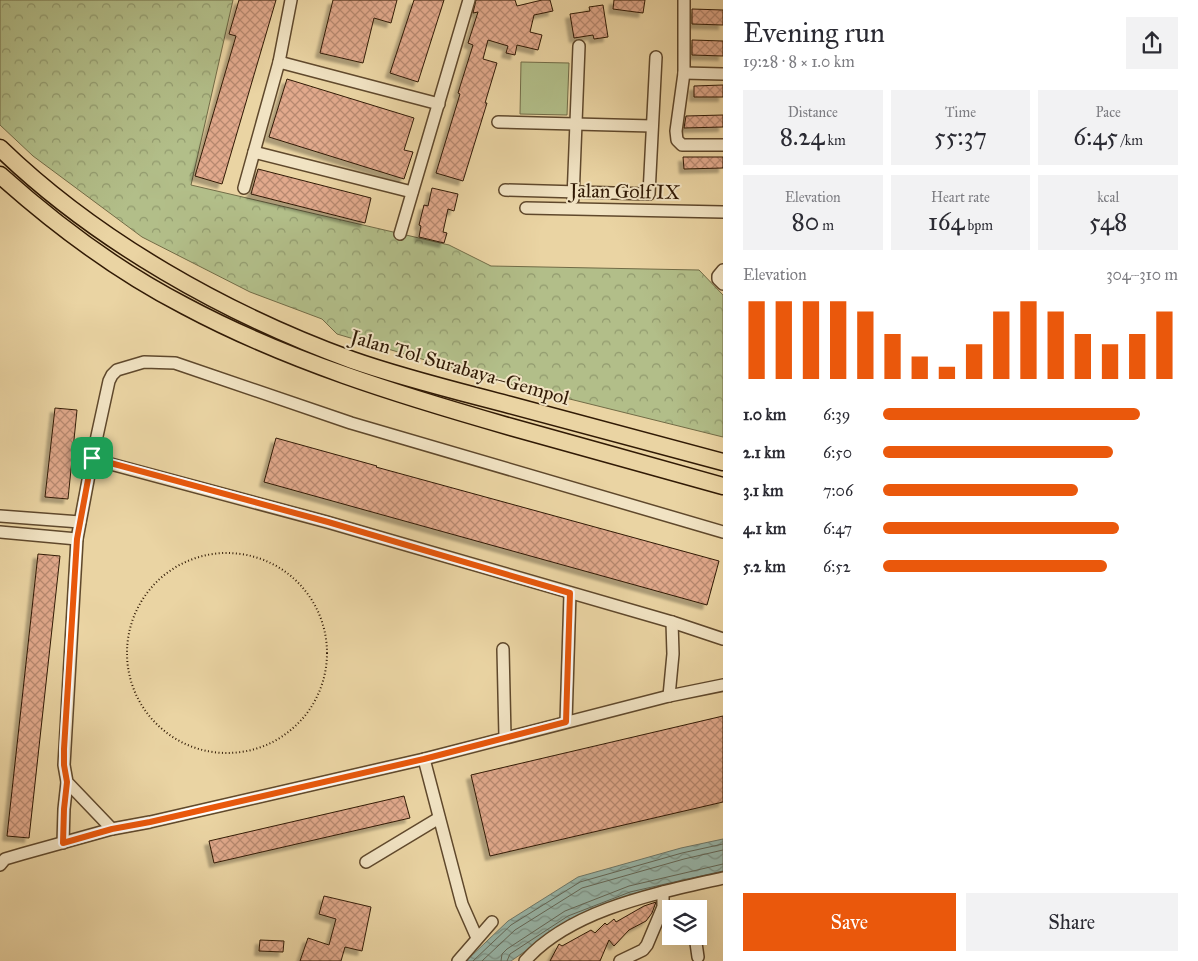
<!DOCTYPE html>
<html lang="en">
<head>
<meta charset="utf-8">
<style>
	:root { --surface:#fff; --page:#f2f2f3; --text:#2b2b33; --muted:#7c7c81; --accent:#ea580c }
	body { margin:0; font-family:"IM FELL Great Primer",serif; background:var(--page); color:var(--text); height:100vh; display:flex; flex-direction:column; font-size:19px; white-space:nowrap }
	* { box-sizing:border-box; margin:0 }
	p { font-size:16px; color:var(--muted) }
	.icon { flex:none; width:28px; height:28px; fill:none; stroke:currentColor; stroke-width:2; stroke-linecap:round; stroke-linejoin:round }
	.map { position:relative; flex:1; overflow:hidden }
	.drawer { display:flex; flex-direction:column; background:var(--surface); width:475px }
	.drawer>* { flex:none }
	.controls { position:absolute; left:662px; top:900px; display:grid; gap:10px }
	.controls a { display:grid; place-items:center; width:45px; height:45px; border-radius:0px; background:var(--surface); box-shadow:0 5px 20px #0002; font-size:25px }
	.pin { position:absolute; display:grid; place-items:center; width:42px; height:42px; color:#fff; margin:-21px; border-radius:10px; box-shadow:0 2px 8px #0006 }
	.round { display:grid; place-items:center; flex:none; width:52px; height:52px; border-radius:0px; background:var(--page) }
	.headline { display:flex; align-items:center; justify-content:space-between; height:85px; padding:0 20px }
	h1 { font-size:28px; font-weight:600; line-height:38px }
	.metrics { display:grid; grid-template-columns:repeat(3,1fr); gap:8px; height:85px; padding:5px 20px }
	.metrics div { display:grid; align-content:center; border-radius:0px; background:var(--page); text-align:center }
	.metrics b { font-size:25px; font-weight:600 }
	.metrics small { font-size:14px; font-weight:400 }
	.metrics p { font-size:14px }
	.chart { height:140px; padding:10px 20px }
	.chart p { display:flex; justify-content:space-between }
	.chart svg { width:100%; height:90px; margin-top:5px; stroke:var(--accent); stroke-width:6 }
	.primary-button { display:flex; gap:10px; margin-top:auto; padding:10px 20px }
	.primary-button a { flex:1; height:58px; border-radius:0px; background:var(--accent); color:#fff; font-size:20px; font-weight:600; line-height:58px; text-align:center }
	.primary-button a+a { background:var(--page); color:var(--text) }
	ul { padding:0 20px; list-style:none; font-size:16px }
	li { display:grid; grid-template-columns:80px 60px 1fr; align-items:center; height:38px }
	li i { height:12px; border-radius:6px; background:var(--accent) }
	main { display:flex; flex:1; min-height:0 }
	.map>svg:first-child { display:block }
	.forest { fill:url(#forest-crowns); stroke:#726c47 }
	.garden { fill:#b2be89; stroke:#726c47 }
	.water { fill:url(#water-waves); stroke:#6f7869 }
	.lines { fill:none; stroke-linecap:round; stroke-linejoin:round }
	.shore { stroke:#646858; stroke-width:1 }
	.building { fill:url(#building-cross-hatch); stroke:#311a05; filter:url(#shadow) }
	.minor-casing { stroke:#5f482c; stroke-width:14 }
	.highway-casing { stroke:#311a05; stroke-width:19 }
	.path { stroke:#311a05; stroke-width:2; stroke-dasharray:1 2.5; stroke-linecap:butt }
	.minor { stroke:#f1e3c3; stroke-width:11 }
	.highway { stroke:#ead4a3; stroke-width:16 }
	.route-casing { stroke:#fff; stroke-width:10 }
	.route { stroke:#ea580c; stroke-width:6 }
	.labels { text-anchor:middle; stroke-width:4; stroke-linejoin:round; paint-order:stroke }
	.street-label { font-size:20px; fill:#311a05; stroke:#f1e3c3 }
</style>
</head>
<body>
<main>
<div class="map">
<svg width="723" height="961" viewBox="0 0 723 961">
	<defs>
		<pattern id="forest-crowns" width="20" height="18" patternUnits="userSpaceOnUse" patternTransform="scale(1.25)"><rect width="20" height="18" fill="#b2be89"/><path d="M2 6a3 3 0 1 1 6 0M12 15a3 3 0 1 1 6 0" fill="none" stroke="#919a6e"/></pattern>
		<pattern id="water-waves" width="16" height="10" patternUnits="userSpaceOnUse" patternTransform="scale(1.25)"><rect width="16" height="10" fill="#98b7ab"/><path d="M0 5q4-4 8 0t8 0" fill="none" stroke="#7d9489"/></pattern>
		<pattern id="building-cross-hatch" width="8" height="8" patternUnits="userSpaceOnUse" patternTransform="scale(1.25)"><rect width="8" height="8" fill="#e1a98c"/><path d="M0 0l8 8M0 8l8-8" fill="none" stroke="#b78970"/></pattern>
		<filter id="shadow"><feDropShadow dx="-4.5" dy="4.5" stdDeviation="1" flood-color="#0004"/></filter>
	</defs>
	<rect width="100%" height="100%" fill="#ead4a3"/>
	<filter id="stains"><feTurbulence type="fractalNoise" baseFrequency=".004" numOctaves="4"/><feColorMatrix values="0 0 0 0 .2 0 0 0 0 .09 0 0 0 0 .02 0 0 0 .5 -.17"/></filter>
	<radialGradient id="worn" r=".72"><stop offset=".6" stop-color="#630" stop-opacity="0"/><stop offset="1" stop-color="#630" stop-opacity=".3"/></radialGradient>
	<path class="forest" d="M0,0H233L191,185L449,245L491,266L699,270L723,295V437L493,380L337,334L322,319L250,292L142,237L33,156L0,125Z"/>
	<path class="garden" d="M521,62L569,63L567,115L520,114Z"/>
	<path class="water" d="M723,839V875L569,921L511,961H466L508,921L578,877L681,848Z"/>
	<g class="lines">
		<g class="shore">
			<path d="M473,961L511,925L580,882L682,853L723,844"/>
			<path d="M482,961L515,930L582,888L684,859L723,850"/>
			<path d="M501,961L502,954L507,949L565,911L629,886L723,864"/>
			<path d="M507,961L510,954L568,916L630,892L723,871"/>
		</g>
	</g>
	<g class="building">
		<path d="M239,0H276L222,184L195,176L236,36L229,34Z"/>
		<path d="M333,0H397L391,23L374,18L363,63L320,53Z"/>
		<path d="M414,0H444L418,82L390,73Z"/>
		<path d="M476,0H515L517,6L542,0H550L553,11L534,15L530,32L542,35L538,50L517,45L515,55L506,53L508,46L488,40L483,59L497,63L485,103H487L463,181L436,173L460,94L458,93L473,45L468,43L478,12L473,13Z"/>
		<path d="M614,0H645L643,13L613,9Z"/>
		<path d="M603,5L608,37L594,39L593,35L574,38L570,14L590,11L589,7Z"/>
		<path d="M692,9L723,10V25L692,24Z"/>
		<path d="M692,40L723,41V56L692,55Z"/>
		<path d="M287,79L414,118L404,150L413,152L404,179L269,137Z"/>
		<path d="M723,85V97H694V86Z"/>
		<path d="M723,115V127L684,128L686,116Z"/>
		<path d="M683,157H723V168L684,169Z"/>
		<path d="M258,169L371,198L365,223L251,194Z"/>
		<path d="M432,188L458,194L454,211L448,209L443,232L447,233L444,243L419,237L421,226L419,225L424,205L428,206Z"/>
		<path d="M55,408L77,410L68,499L45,497Z"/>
		<path d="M276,438L377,466L376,467L719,561L707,605L264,482Z"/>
		<path d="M38,554L60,556L29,838L7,836Z"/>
		<path d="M723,716V802L490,856L471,775Z"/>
		<path d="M404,796L410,818L214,863L209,841Z"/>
		<path d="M324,896L371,907L362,951L345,947L341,961H300L308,938L329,945L336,919L319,914Z"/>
		<path d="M656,902L652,913L646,921L629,930L614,946L609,940L600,961H550L559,944L562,946L591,930L595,933L605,923L607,925L614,919L616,922L644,906Z"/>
		<path d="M260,940L284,941L283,952L259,951Z"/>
	</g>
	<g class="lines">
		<g class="minor-casing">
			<g id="minor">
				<path d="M684,0V73L676,131L677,140L682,145H723"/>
				<path d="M279,62L439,104"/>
				<path d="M684,73L723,74"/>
				<path d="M498,122L652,126"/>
				<path d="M254,152L412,192"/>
				<path d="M244,188L279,62L291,0"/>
				<path d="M505,190L649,194L656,57"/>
				<path d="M573,199L579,46"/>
				<path d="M526,208L723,212"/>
				<path d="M400,234L469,0"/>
				<path d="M723,270L718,276V279L723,284"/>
				<path d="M92,459L327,522L672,622L723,639"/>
				<path d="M0,516L80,522"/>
				<path d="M0,532L77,539"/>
				<path d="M503,649L505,737"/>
				<path d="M669,696L673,654L672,622"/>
				<path d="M566,722L570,593"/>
				<path d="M424,759L462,904L477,938"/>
				<path d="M112,829L67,782L64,765L77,539L92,459L109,381L112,375L117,370L144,362L175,363L351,423L723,532"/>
				<path d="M63,843L64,809L67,782"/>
				<path d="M366,862L439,818"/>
				<path d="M0,865L5,859L22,854L112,829L150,822L424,759L669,696L723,685"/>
				<path d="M695,936L698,957"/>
				<path d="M458,961L492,922"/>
				<path d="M525,961C571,909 658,893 723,878"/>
				<path d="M620,961L643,950L647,945L663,907V892"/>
			</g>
		</g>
		<g class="highway-casing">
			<g id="highway">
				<path d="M0,148C96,241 226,314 352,360C403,378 457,391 510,405C581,424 652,443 723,462"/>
				<path d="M0,175C57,226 117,271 185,306C288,361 399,395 511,427C582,447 652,466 723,486"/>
			</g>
		</g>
		<circle class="path" cx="227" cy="653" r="100"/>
		<use href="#minor" class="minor"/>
		<use href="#highway" class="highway"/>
	</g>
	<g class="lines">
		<g class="route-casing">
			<path id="route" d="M92,458L328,522L570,593L566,722L424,759L150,822L112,829L63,843L64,809L67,782L64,765V749L77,539Z"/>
		</g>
		<use href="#route" class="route"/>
	</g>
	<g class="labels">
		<g class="street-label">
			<text transform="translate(625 191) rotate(1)" y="7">Jalan Golf IX</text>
			<text transform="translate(460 367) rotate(16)" y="7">Jalan Tol Surabaya–Gempol</text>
		</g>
	</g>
	<rect width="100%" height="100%" filter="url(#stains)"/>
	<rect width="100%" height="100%" fill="url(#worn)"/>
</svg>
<div class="controls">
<a><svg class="icon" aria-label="layers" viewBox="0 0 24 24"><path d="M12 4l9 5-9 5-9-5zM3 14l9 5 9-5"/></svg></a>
</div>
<div class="pin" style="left:92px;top:458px;background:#1e9e55"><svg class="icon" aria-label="arrive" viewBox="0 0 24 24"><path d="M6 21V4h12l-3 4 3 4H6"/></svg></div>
</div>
<section class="drawer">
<div class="headline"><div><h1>Evening run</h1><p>19:28 · 8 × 1.0 km</p></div><a class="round"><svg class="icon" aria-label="share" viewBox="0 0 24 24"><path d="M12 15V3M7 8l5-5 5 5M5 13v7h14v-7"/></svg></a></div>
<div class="metrics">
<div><p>Distance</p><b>8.24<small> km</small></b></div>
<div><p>Time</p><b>55:37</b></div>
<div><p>Pace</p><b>6:45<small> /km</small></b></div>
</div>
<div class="metrics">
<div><p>Elevation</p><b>80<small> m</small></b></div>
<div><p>Heart rate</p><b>164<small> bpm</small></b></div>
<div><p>kcal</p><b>548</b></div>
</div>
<div class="chart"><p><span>Elevation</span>304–310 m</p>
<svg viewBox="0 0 160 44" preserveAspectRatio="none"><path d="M5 44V6M15 44V6M25 44V6M35 44V6M45 44V11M55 44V22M65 44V33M75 44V38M85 44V27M95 44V11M105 44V6M115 44V11M125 44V22M135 44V27M145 44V22M155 44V11"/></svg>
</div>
<ul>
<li><b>1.0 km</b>6:39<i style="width:87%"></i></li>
<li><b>2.1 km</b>6:50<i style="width:78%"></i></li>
<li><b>3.1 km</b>7:06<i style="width:66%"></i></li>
<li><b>4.1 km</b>6:47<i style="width:80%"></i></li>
<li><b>5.2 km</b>6:52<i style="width:76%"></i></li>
</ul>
<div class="primary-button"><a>Save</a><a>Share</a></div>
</section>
</main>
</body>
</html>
